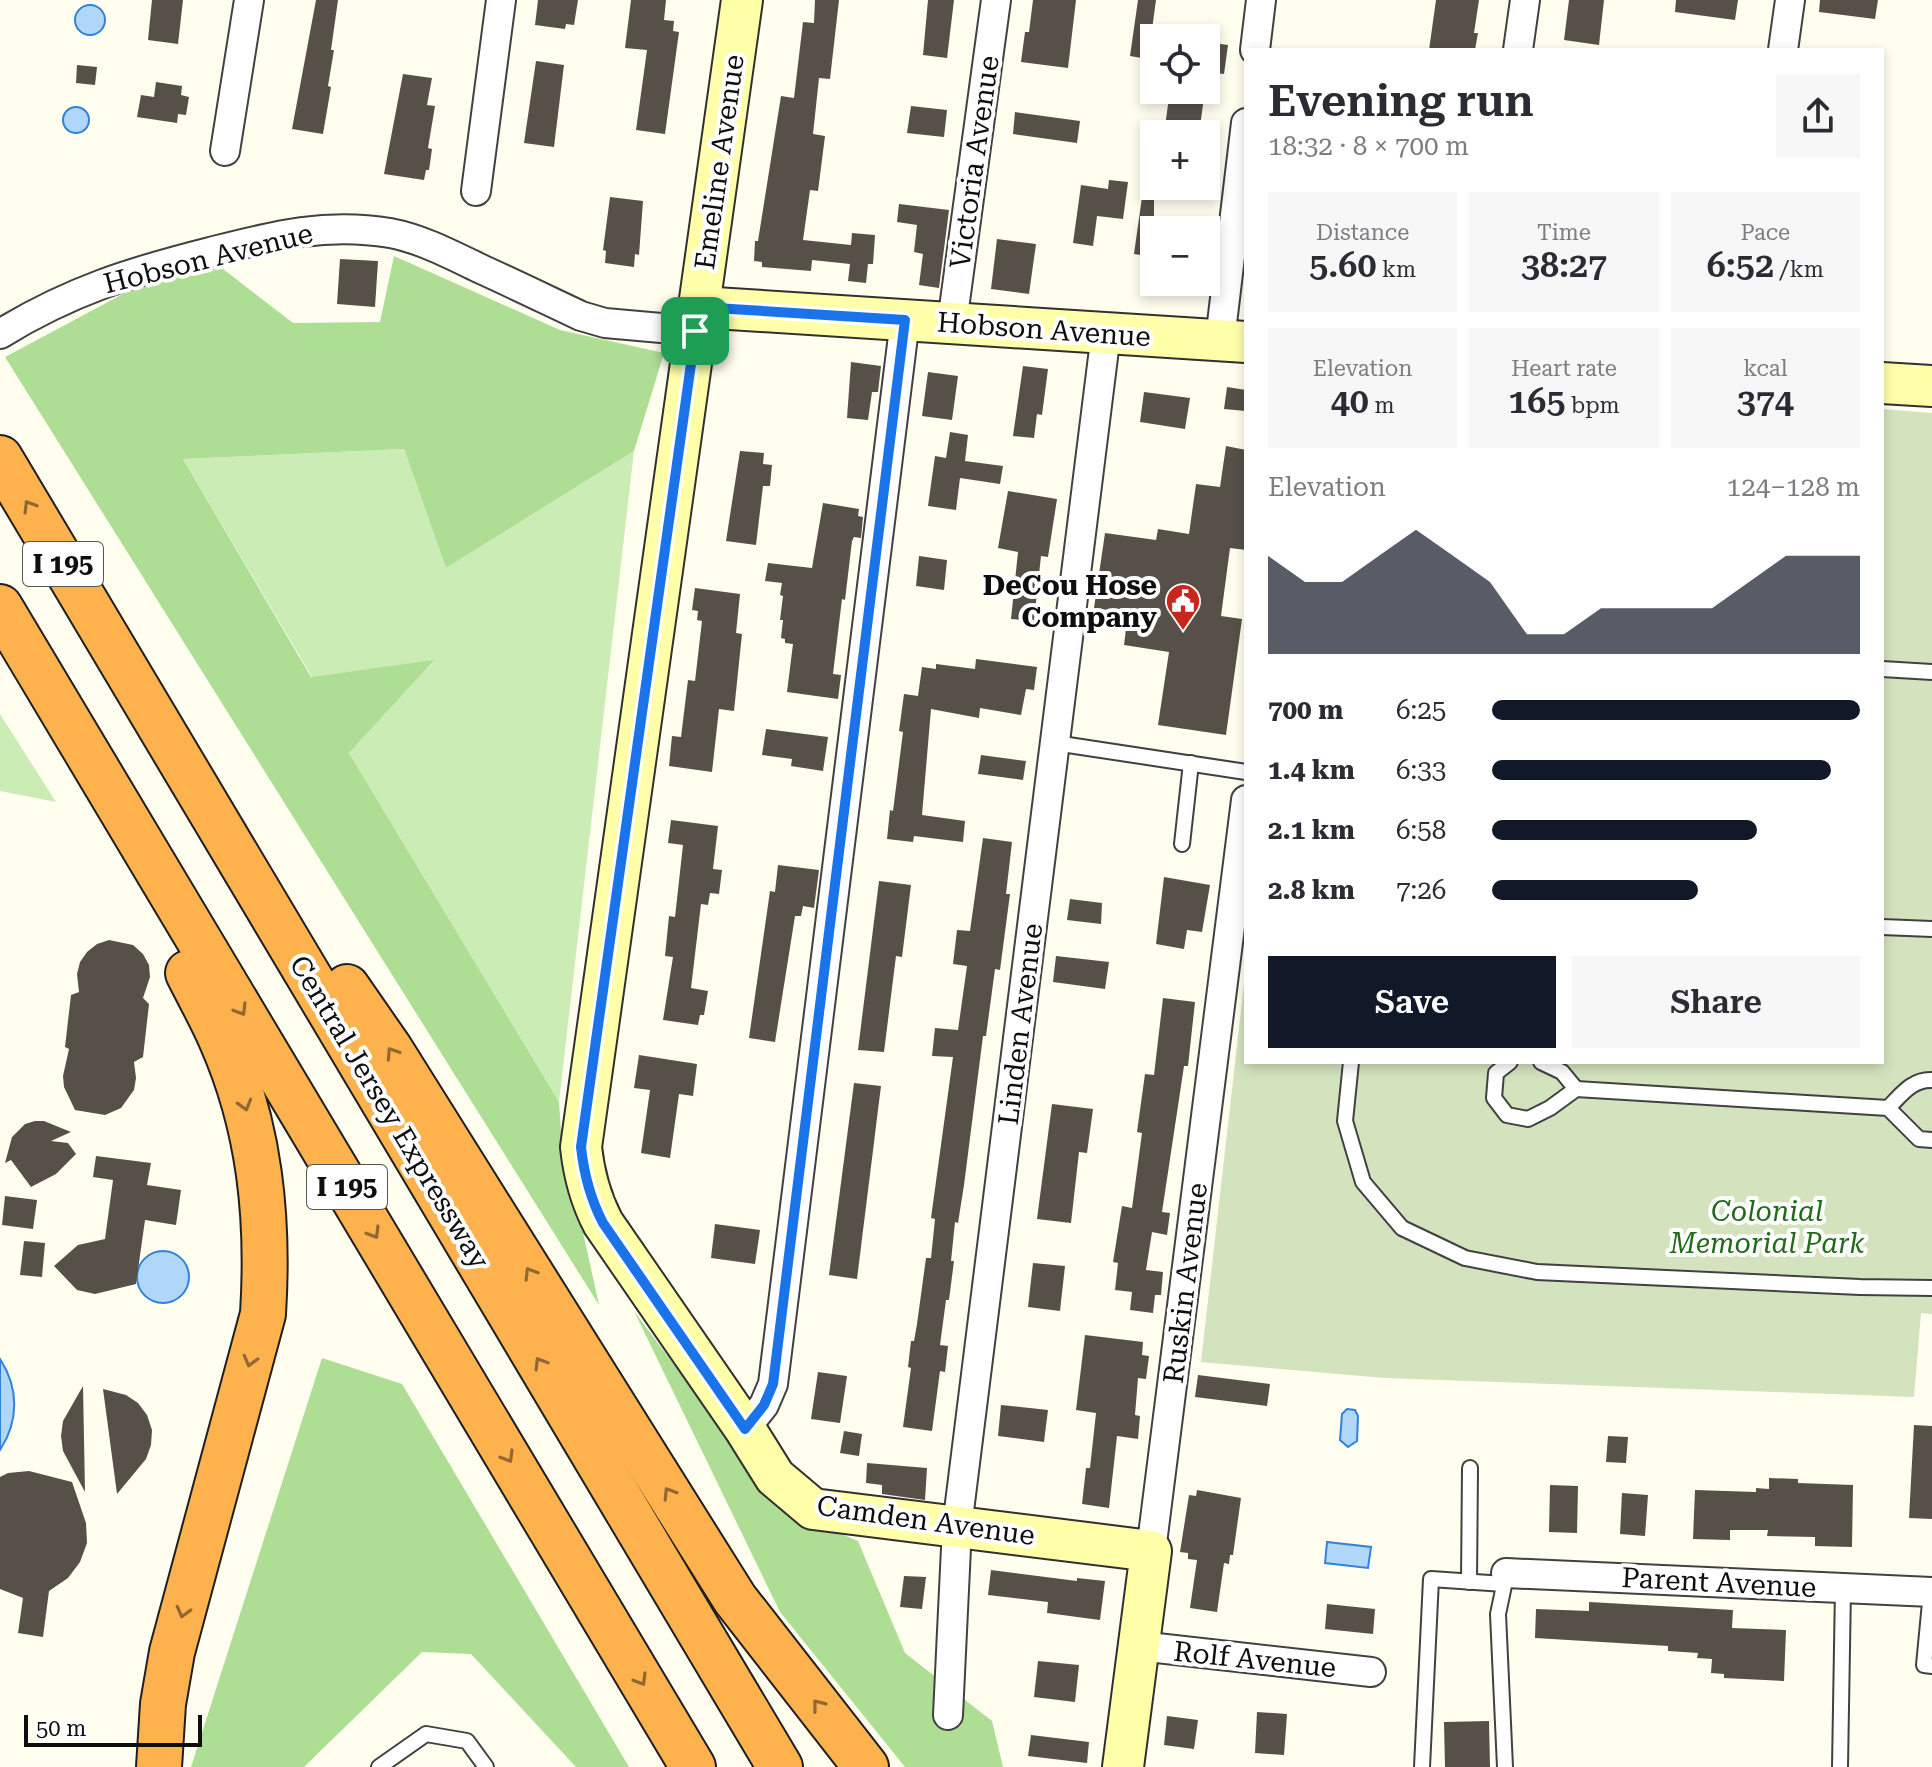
<!DOCTYPE html>
<html lang="en">
<head>
<meta charset="utf-8">
<style>
	:root { --surface:#fff; --page:#f7f7f7; --text:#2b2b33; --muted:#7c7c81; --accent:#111827 }
	body { margin:0; font-family:"Roboto Serif",serif; background:var(--page); color:var(--text); height:100vh; display:flex; flex-direction:column; font-size:30px; white-space:nowrap }
	* { box-sizing:border-box; margin:0 }
	p { font-size:26px; color:var(--muted) }
	.icon { flex:none; width:44px; height:44px; fill:none; stroke:currentColor; stroke-width:2; stroke-linecap:round; stroke-linejoin:round }
	.map { position:relative; flex:1; overflow:hidden }
	.sheet { position:absolute; left:1244px; top:48px; width:640px; height:1016px; display:flex; flex-direction:column; background:var(--surface); border-radius:0px; box-shadow:0 4px 12px #0003 }
	.sheet>* { flex:none }
	.fabs { position:absolute; left:1140px; top:24px; display:grid; gap:16px }
	.fabs a { display:grid; place-items:center; width:80px; height:80px; border-radius:0px; background:var(--surface); box-shadow:0 4px 12px #0003; font-size:40px }
	.scale { position:absolute; left:24px; bottom:20px; width:178px; box-sizing:border-box; padding-left:8px; border:4px solid #0e0e0e; border-top:0; font-size:22px; line-height:28px; white-space:nowrap; color:#0e0e0e; -webkit-text-stroke:6px #fff; paint-order:stroke }
	.pin { position:absolute; display:grid; place-items:center; width:68px; height:68px; color:#fff; margin:-34px; border-radius:16px; box-shadow:0 4px 12px #0006 }
	.round { display:grid; place-items:center; flex:none; width:84px; height:84px; border-radius:0px; background:var(--page) }
	.overview { display:flex; align-items:center; justify-content:space-between; height:136px; padding:0 24px }
	h1 { font-size:44px; font-weight:600; line-height:60px }
	.figures { display:grid; grid-template-columns:repeat(3,1fr); gap:12px; height:136px; padding:8px 24px }
	.figures div { display:grid; align-content:center; border-radius:0px; background:var(--page); text-align:center }
	.figures b { font-size:34px; font-weight:600 }
	.figures small { font-size:22px; font-weight:400 }
	.figures p { font-size:22px }
	.chart { height:224px; padding:16px 24px }
	.chart p { display:flex; justify-content:space-between }
	.chart svg { width:100%; height:144px; margin-top:8px; fill:var(--accent); opacity:.7 }
	.primary-button { display:flex; gap:16px; margin-top:auto; padding:16px 24px }
	.primary-button a { flex:1; height:92px; border-radius:0px; background:var(--accent); color:#fff; font-size:32px; font-weight:600; line-height:92px; text-align:center }
	.primary-button a+a { background:var(--page); color:var(--text) }
	ul { padding:0 24px; list-style:none; font-size:26px }
	li { display:grid; grid-template-columns:128px 96px 1fr; align-items:center; height:60px }
	li i { height:20px; border-radius:10px; background:var(--accent) }
	.map>svg:first-child { display:block }
	.green { fill:#ccecb6 }
	.forest { fill:#adde94 }
	.cemetery { fill:#d3e3be }
	.water { fill:#b0d6fa; stroke:#3282d6; stroke-width:2 }
	.building { fill:#575049 }
	.lines { fill:none; stroke-linecap:round; stroke-linejoin:round }
	.lane-casing { stroke:#414141; stroke-width:18 }
	.street-casing { stroke:#414141; stroke-width:32 }
	.secondary-casing { stroke:#303030; stroke-width:44 }
	.highway-casing { stroke:#1f1f1f; stroke-width:48 }
	.lane { stroke:#fff; stroke-width:14 }
	.street { stroke:#fff; stroke-width:28 }
	.secondary { stroke:#ffa; stroke-width:40 }
	.highway { stroke:#fdb24e; stroke-width:44 }
	.oneway { stroke:#916831 }
	.route-casing { stroke:#fff; stroke-width:16 }
	.route { stroke:#1a73e8; stroke-width:10 }
	.labels { text-anchor:middle; stroke-width:8; stroke-linejoin:round; paint-order:stroke }
	.shield { fill:#fff; stroke:#565656; stroke-width:2 }
	.shield-label { font-size:26px; font-weight:bold; fill:#0e0e0e }
	.street-label { font-size:28px; fill:#0e0e0e; stroke:#fff }
	.poi-label { font-size:28px; font-weight:bold; fill:#0e0e0e; stroke:#fff; text-anchor:end }
	.park-label { font-size:28px; font-style:italic; fill:#216a1a; stroke:#fff }
</style>
</head>
<body>
<div class="map">
<svg width="1932" height="1767" viewBox="0 0 1932 1767">
	<rect width="100%" height="100%" fill="#fffeef"/>
	<g class="green">
		<path d="M404,449L446,568L634,451L559,1102L349,753L432,661L312,677L183,459Z"/>
		<path d="M0,714L56,802L0,791Z"/>
	</g>
	<g class="forest">
		<path d="M394,256L560,330L664,353L634,451L446,568L404,449L183,459L311,677L434,660L349,753L559,1102L561,1132L599,1305L5,357L123,294L214,262L293,323L380,322Z"/>
		<path d="M634,1311L782,1510L858,1541L905,1653L992,1721L1003,1767H905L780,1612Z"/>
		<path d="M322,1358L402,1384L629,1767H576L471,1654L422,1652L304,1767H191Z"/>
	</g>
	<path class="cemetery" d="M1882,409L1932,413V1314L1921,1313L1914,1397L1384,1378L1201,1362L1246,966V1062H1882Z"/>
	<g class="water">
		<circle cx="90" cy="20" r="15"/>
		<circle cx="76" cy="120" r="13"/>
		<circle cx="163" cy="1277" r="26"/>
		<path d="M0,1359C19,1388 19,1421 0,1450Z"/>
		<path d="M1347,1409L1355,1410L1358,1416L1357,1441L1348,1447L1340,1440L1342,1414Z"/>
		<path d="M1327,1542L1371,1547L1368,1568L1325,1563Z"/>
	</g>
	<g class="building">
		<path d="M152,0H183L178,44L148,40Z"/>
		<path d="M316,0H338L331,50H334L328,86L331,87L323,134L292,129Z"/>
		<path d="M538,0H578L574,25L566,24L565,29L535,25Z"/>
		<path d="M631,0H666L664,20L674,21L673,31L679,32L665,134L636,130L647,50L625,48Z"/>
		<path d="M815,0H839L830,79L819,78L813,134L825,136L818,191L810,190L803,240L851,245L852,233L875,235L873,264H868L866,283L848,281L850,264L812,260L811,271L762,267V262L754,261L755,241H758L781,96L794,98L803,22L814,23Z"/>
		<path d="M928,0H954L947,58L923,55Z"/>
		<path d="M1033,0H1076L1068,68L1021,62L1025,32H1029Z"/>
		<path d="M1138,0H1156L1148,59L1130,56Z"/>
		<path d="M1436,0H1479L1474,33H1478L1475,50H1429Z"/>
		<path d="M1569,0H1604L1599,45L1564,40Z"/>
		<path d="M1676,0H1738L1735,20L1675,12Z"/>
		<path d="M1820,0H1878L1875,19L1819,12Z"/>
		<path d="M1206,42L1228,45L1224,74L1206,72Z"/>
		<path d="M536,61L564,65L554,147L524,143Z"/>
		<path d="M77,65L97,67L95,85L76,83Z"/>
		<path d="M403,74L432,78L427,105L435,106L428,148L432,149L429,170H426L424,180L384,174Z"/>
		<path d="M156,82L182,86L181,95L189,97L186,115L178,114L177,123L137,117L141,95L154,97Z"/>
		<path d="M1170,90H1205L1199,134H1164Z"/>
		<path d="M911,106L947,110L944,137L907,133Z"/>
		<path d="M1015,112L1080,121L1077,143L1013,134Z"/>
		<path d="M1109,180L1128,182L1123,219L1097,216L1093,246L1073,243L1081,185L1108,189Z"/>
		<path d="M610,197L643,201L639,255L635,254L634,267L605,263L606,251L603,250Z"/>
		<path d="M1142,197L1154,198V257L1134,254Z"/>
		<path d="M899,204L949,210L939,288L919,285L923,254L914,252L917,225L897,222Z"/>
		<path d="M997,239L1036,244L1029,294L991,289Z"/>
		<path d="M340,259L378,261L375,307L337,304Z"/>
		<path d="M851,362L881,366L878,392H872L868,420L847,418Z"/>
		<path d="M1023,366L1048,369L1042,415L1037,414L1034,438L1013,436Z"/>
		<path d="M928,372L958,376L952,420L922,416Z"/>
		<path d="M1227,387L1246,390V411L1224,409Z"/>
		<path d="M1144,392L1190,398L1185,429L1140,422Z"/>
		<path d="M950,432L968,435L965,461L1003,466L1000,484L960,478L956,510L928,506L935,456L946,458Z"/>
		<path d="M1226,446L1246,450V550L1230,548L1221,616L1242,619L1226,735L1158,725L1169,652L1124,645L1128,613L1094,608L1105,533L1156,540L1158,529L1189,534L1196,484L1220,487Z"/>
		<path d="M740,451L764,453L763,464L772,465L770,486H763L756,545L726,541Z"/>
		<path d="M1008,491L1057,499L1048,557L1041,556L1034,621L1011,619L1018,552L998,548Z"/>
		<path d="M823,503L859,509L858,516L863,517L861,538L854,537L852,541L845,600L842,599L833,674L841,675L838,699L787,692L793,644L785,643V639L781,638L783,620H780L783,596L780,595L782,583L765,581L768,563L812,568Z"/>
		<path d="M919,556L947,560L944,590L916,586Z"/>
		<path d="M695,588L740,594L736,633L742,634L734,711L719,709L712,772L669,766L672,736L681,737L688,680L695,681L702,621L697,620L698,611L692,610Z"/>
		<path d="M976,659L1037,667L1034,690L1026,689L1021,715L980,708L979,718L931,709L922,815L965,821L963,842L914,836L913,842L887,839L890,810L893,811L903,732L899,731L904,694L918,696L922,667L936,669V664L975,669Z"/>
		<path d="M766,729L828,737L823,771L791,766L792,759L762,755Z"/>
		<path d="M981,755L1026,761L1023,780L978,774Z"/>
		<path d="M671,820L718,826L713,869L722,870L719,894L710,893L708,905L701,904L691,988L708,991L704,1015H700L698,1025L663,1020L673,957L665,956L669,916L675,917L683,845L668,843Z"/>
		<path d="M983,838L1012,842L1006,894H1010L1000,970L995,969L986,1036H983L964,1185L958,1223L955,1222L951,1261H954L949,1300H946L940,1345L948,1346L945,1372L940,1371L932,1431L903,1427L911,1368L908,1367L911,1341H914L917,1324L926,1258H931L935,1219L931,1218L953,1057L932,1056L935,1028L958,1030L967,966L953,964L957,930L970,931Z"/>
		<path d="M778,865L819,870L814,908L803,906L801,916H795L775,1042L749,1038L770,891L775,892Z"/>
		<path d="M1164,877L1210,885L1202,932L1187,930L1184,949L1156,944Z"/>
		<path d="M879,881L911,885L902,957L896,956L884,1052L858,1050Z"/>
		<path d="M1070,899L1102,903L1101,924L1067,920Z"/>
		<path d="M109,940L133,945L143,954L149,965L150,977L143,998L149,1004L143,1057L134,1062L136,1078L134,1090L121,1108L105,1115L75,1110L64,1087L63,1076L69,1049L65,1047L71,995L79,992L77,974L80,962L87,952L97,944Z"/>
		<path d="M1056,956L1109,962L1105,989L1053,982Z"/>
		<path d="M1163,998L1195,1002L1188,1066H1184L1162,1212L1170,1213L1167,1235L1152,1232L1146,1270L1163,1272L1161,1295H1155L1153,1313L1130,1310L1132,1292L1115,1290L1118,1263L1113,1262L1122,1206L1132,1208L1142,1133L1137,1132L1145,1074L1154,1075Z"/>
		<path d="M639,1055L697,1064L693,1096L679,1094L670,1158L641,1153L650,1090L634,1088Z"/>
		<path d="M854,1083L881,1086L857,1279L829,1275Z"/>
		<path d="M1052,1104L1093,1109L1087,1153L1079,1152L1071,1223L1037,1219Z"/>
		<path d="M35,1121H44L71,1132L51,1141L68,1143L76,1154L56,1174L31,1187L11,1160L5,1163L12,1137L25,1124Z"/>
		<path d="M96,1156L151,1163L147,1185L181,1190L176,1225L145,1220L136,1284L95,1294L77,1290L54,1266L78,1245L105,1239L113,1180L93,1177Z"/>
		<path d="M5,1196L37,1200L33,1229L2,1225Z"/>
		<path d="M715,1224L760,1230L755,1264L711,1258Z"/>
		<path d="M24,1241L45,1243L42,1277L20,1275Z"/>
		<path d="M1033,1263L1065,1266L1060,1311L1028,1307Z"/>
		<path d="M1085,1335L1143,1342L1142,1355L1149,1356L1146,1379L1138,1378L1135,1415L1140,1416L1138,1439L1117,1436L1109,1508L1082,1504L1086,1468H1090L1096,1413L1076,1410Z"/>
		<path d="M818,1372L847,1376L840,1423L811,1419Z"/>
		<path d="M1198,1375L1270,1384L1267,1406L1195,1397Z"/>
		<path d="M83,1386L85,1492L63,1451L61,1436L63,1421Z"/>
		<path d="M103,1389L126,1395L138,1403L147,1415L152,1430L151,1445L146,1459L117,1494Z"/>
		<path d="M1001,1405L1048,1410L1044,1442L998,1436Z"/>
		<path d="M1914,1425L1932,1426V1519L1909,1518Z"/>
		<path d="M844,1431L862,1434L859,1456L840,1453Z"/>
		<path d="M1608,1436L1628,1437L1626,1463L1606,1462Z"/>
		<path d="M867,1463L927,1468L925,1500L882,1494V1485L866,1483Z"/>
		<path d="M29,1471L72,1482L86,1523L87,1543L80,1562L68,1578L49,1591L43,1637L18,1633L23,1598L0,1589V1477L8,1473Z"/>
		<path d="M1769,1478L1798,1479V1483L1853,1485L1852,1547L1815,1546V1537L1767,1536L1768,1530H1730V1540L1693,1539L1695,1490L1756,1492V1488L1769,1489Z"/>
		<path d="M1550,1485L1578,1486L1577,1533L1549,1532Z"/>
		<path d="M1197,1490L1241,1498L1233,1555H1230L1229,1564L1224,1563L1217,1612L1190,1608L1197,1560L1188,1559V1553L1180,1552L1189,1495L1196,1496Z"/>
		<path d="M1622,1493L1648,1495L1645,1536L1620,1534Z"/>
		<path d="M991,1570L1077,1581V1578L1105,1581L1100,1620L1047,1613L1048,1602L988,1595Z"/>
		<path d="M904,1576L926,1577L922,1609L900,1607Z"/>
		<path d="M1589,1602L1733,1610L1732,1628L1786,1630L1784,1681L1724,1678V1674L1711,1673L1712,1659L1697,1658L1698,1653L1668,1651V1646L1535,1638L1536,1609L1589,1611Z"/>
		<path d="M1327,1604L1375,1609L1373,1634L1325,1629Z"/>
		<path d="M1038,1661L1079,1665L1075,1702L1034,1697Z"/>
		<path d="M1257,1712L1287,1714L1284,1755L1255,1753Z"/>
		<path d="M1167,1716L1198,1720L1194,1749L1164,1745Z"/>
		<path d="M1489,1721L1490,1767H1445L1444,1722Z"/>
		<path d="M1031,1735L1089,1742L1087,1763L1028,1756Z"/>
	</g>
	<g class="lines">
		<g class="lane-casing">
			<g id="lane">
				<path d="M1882,669L1932,672"/>
				<path d="M1055,743L1246,772"/>
				<path d="M1182,844L1191,763"/>
				<path d="M1882,927L1932,929"/>
				<path d="M1351,1062L1345,1121L1363,1182L1402,1228L1465,1258L1537,1272L1860,1287L1932,1288"/>
				<path d="M1510,1062L1496,1073L1494,1098L1507,1115L1528,1119L1550,1108L1576,1089L1888,1108L1919,1139L1932,1140"/>
				<path d="M1541,1062L1562,1072L1576,1089"/>
				<path d="M1888,1108C1901,1095 1912,1079 1932,1080"/>
				<path d="M1469,1582L1470,1468"/>
				<path d="M1931,1592L1924,1665L1932,1666"/>
				<path d="M379,1767L426,1734L467,1741L486,1767"/>
				<path d="M1422,1767L1431,1579L1504,1584"/>
				<path d="M1505,1767L1498,1614L1506,1576"/>
				<path d="M1840,1767L1843,1588"/>
			</g>
		</g>
		<g class="street-casing">
			<g id="street">
				<path d="M1255,50L1261,0"/>
				<path d="M1518,50L1525,0"/>
				<path d="M1783,50L1790,0"/>
				<path d="M225,151L249,0"/>
				<path d="M476,191L501,0"/>
				<path d="M952,323L996,0"/>
				<path d="M0,334C70,291 131,272 210,252C273,236 325,222 390,233C422,239 452,255 481,269C514,284 547,300 581,316L605,323L695,331"/>
				<path d="M1220,340L1246,123"/>
				<path d="M745,1429L764,1405L773,1384L905,320"/>
				<path d="M1151,1551L1246,800"/>
				<path d="M1506,1573L1932,1592"/>
				<path d="M1139,1646L1371,1672"/>
				<path d="M948,1715L957,1527L1106,333"/>
			</g>
		</g>
		<g class="secondary-casing">
			<g id="secondary">
				<path d="M742,0L581,1147C584,1175 590,1198 603,1223L745,1429L775,1477L813,1509L1151,1551L1123,1767"/>
				<path d="M699,307L1246,342"/>
				<path d="M1882,383L1932,386"/>
			</g>
		</g>
		<g class="highway-casing">
			<g id="highway">
				<path d="M0,458L780,1767"/>
				<path d="M0,607L693,1767"/>
				<path d="M347,987L390,1049L735,1599L866,1767"/>
				<path d="M159,1767L163,1704L172,1652L263,1314C269,1218 260,1127 221,1039C211,1016 199,995 188,973"/>
			</g>
		</g>
		<use href="#lane" class="lane"/>
		<use href="#street" class="street"/>
		<use href="#secondary" class="secondary"/>
		<use href="#highway" class="highway"/>
	</g>
	<defs><path id="oneway-chevron" d="M-2-3.5L2.5 0L-2 3.5" fill="none" stroke-width="1.6" stroke-linecap="round" stroke-linejoin="round" transform="scale(2)"/></defs>
	<g class="oneway">
		<use href="#oneway-chevron" transform="translate(29 506) rotate(-121)"/>
		<use href="#oneway-chevron" transform="translate(241 1010) rotate(59)"/>
		<use href="#oneway-chevron" transform="translate(392 1053) rotate(-123)"/>
		<use href="#oneway-chevron" transform="translate(245 1105) rotate(74)"/>
		<use href="#oneway-chevron" transform="translate(374 1233) rotate(59)"/>
		<use href="#oneway-chevron" transform="translate(530 1273) rotate(-122)"/>
		<use href="#oneway-chevron" transform="translate(250 1361) rotate(105)"/>
		<use href="#oneway-chevron" transform="translate(540 1363) rotate(-121)"/>
		<use href="#oneway-chevron" transform="translate(508 1457) rotate(59)"/>
		<use href="#oneway-chevron" transform="translate(669 1493) rotate(-122)"/>
		<use href="#oneway-chevron" transform="translate(183 1612) rotate(105)"/>
		<use href="#oneway-chevron" transform="translate(641 1680) rotate(59)"/>
		<use href="#oneway-chevron" transform="translate(818 1705) rotate(-128)"/>
	</g>
	<g class="lines">
		<g class="route-casing">
			<path id="route" d="M699,307L905,320L773,1384L764,1405L745,1429L603,1223C590,1198 584,1175 581,1147Z"/>
		</g>
		<use href="#route" class="route"/>
	</g>
	<defs>
		<g id="civic-pin" transform="scale(1.8)"><path d="M0 17L-7.5 6A9.5 9.5 0 1 1 7.5 6Z" fill="#c7271c" stroke="#fff"/><path d="M-.6-6.5H3V-4.5H.6V-3L4-1V1h2V6H-6V1h2V-1L-.6-3ZM-1.2 2.5V6h2.4V2.5Z" fill="#fff"/></g>
	</defs>
	<g fill-rule="evenodd">
		<use href="#civic-pin" x="1183" y="601"/>
	</g>
	<g class="labels">
		<g class="shield">
			<rect x="23" y="542" width="80" height="44" rx="6"/>
			<rect x="307" y="1165" width="80" height="44" rx="6"/>
		</g>
		<g class="shield-label">
			<text x="63" y="573">I 195</text>
			<text x="347" y="1196">I 195</text>
		</g>
		<g class="street-label">
			<text transform="translate(719 162) rotate(-82)" y="10">Emeline Avenue</text>
			<text transform="translate(974 162) rotate(-82)" y="10">Victoria Avenue</text>
			<text transform="translate(208 258) rotate(-14)" y="10">Hobson Avenue</text>
			<text transform="translate(1044 329) rotate(4)" y="10">Hobson Avenue</text>
			<text transform="translate(1020 1024) rotate(-83)" y="10">Linden Avenue</text>
			<text transform="translate(390 1112) rotate(59)" y="10">Central Jersey Expressway</text>
			<text transform="translate(1185 1283) rotate(-83)" y="10">Ruskin Avenue</text>
			<text transform="translate(926 1520) rotate(8)" y="10">Camden Avenue</text>
			<text transform="translate(1719 1582) rotate(3)" y="10">Parent Avenue</text>
			<text transform="translate(1255 1659) rotate(6)" y="10">Rolf Avenue</text>
		</g>
		<g class="poi-label">
			<text x="1157" y="595">DeCou Hose<tspan x="1157" dy="32">Company</tspan></text>
		</g>
		<g class="park-label">
			<text x="1767" y="1221">Colonial<tspan x="1767" dy="32">Memorial Park</tspan></text>
		</g>
	</g>
</svg>
<div class="fabs">
<a><svg class="icon" aria-label="locate" viewBox="0 0 24 24"><circle cx="12" cy="12" r="6"/><path d="M12 2v4M12 18v4M2 12h4M18 12h4"/></svg></a>
<a>+</a>
<a>−</a>
</div>
<div class="scale">50 m</div>
<div class="pin" style="left:695px;top:331px;background:#1e9e55"><svg class="icon" aria-label="arrive" viewBox="0 0 24 24"><path d="M6 21V4h12l-3 4 3 4H6"/></svg></div>
<section class="sheet">
<div class="overview"><div><h1>Evening run</h1><p>18:32 · 8 × 700 m</p></div><a class="round"><svg class="icon" aria-label="share" viewBox="0 0 24 24"><path d="M12 15V3M7 8l5-5 5 5M5 13v7h14v-7"/></svg></a></div>
<div class="figures">
<div><p>Distance</p><b>5.60<small> km</small></b></div>
<div><p>Time</p><b>38:27</b></div>
<div><p>Pace</p><b>6:52<small> /km</small></b></div>
</div>
<div class="figures">
<div><p>Elevation</p><b>40<small> m</small></b></div>
<div><p>Heart rate</p><b>165<small> bpm</small></b></div>
<div><p>kcal</p><b>374</b></div>
</div>
<div class="chart"><p><span>Elevation</span>124–128 m</p>
<svg viewBox="0 0 160 44" preserveAspectRatio="none"><path d="M0 44V14L10 22L20 22L30 14L40 6L50 14L60 22L70 38L80 38L90 30L100 30L110 30L120 30L130 22L140 14L150 14L160 14V44z"/></svg>
</div>
<ul>
<li><b>700 m</b>6:25<i style="width:100%"></i></li>
<li><b>1.4 km</b>6:33<i style="width:92%"></i></li>
<li><b>2.1 km</b>6:58<i style="width:72%"></i></li>
<li><b>2.8 km</b>7:26<i style="width:56%"></i></li>
</ul>
<div class="primary-button"><a>Save</a><a>Share</a></div>
</section>
</div>
</body>
</html>
